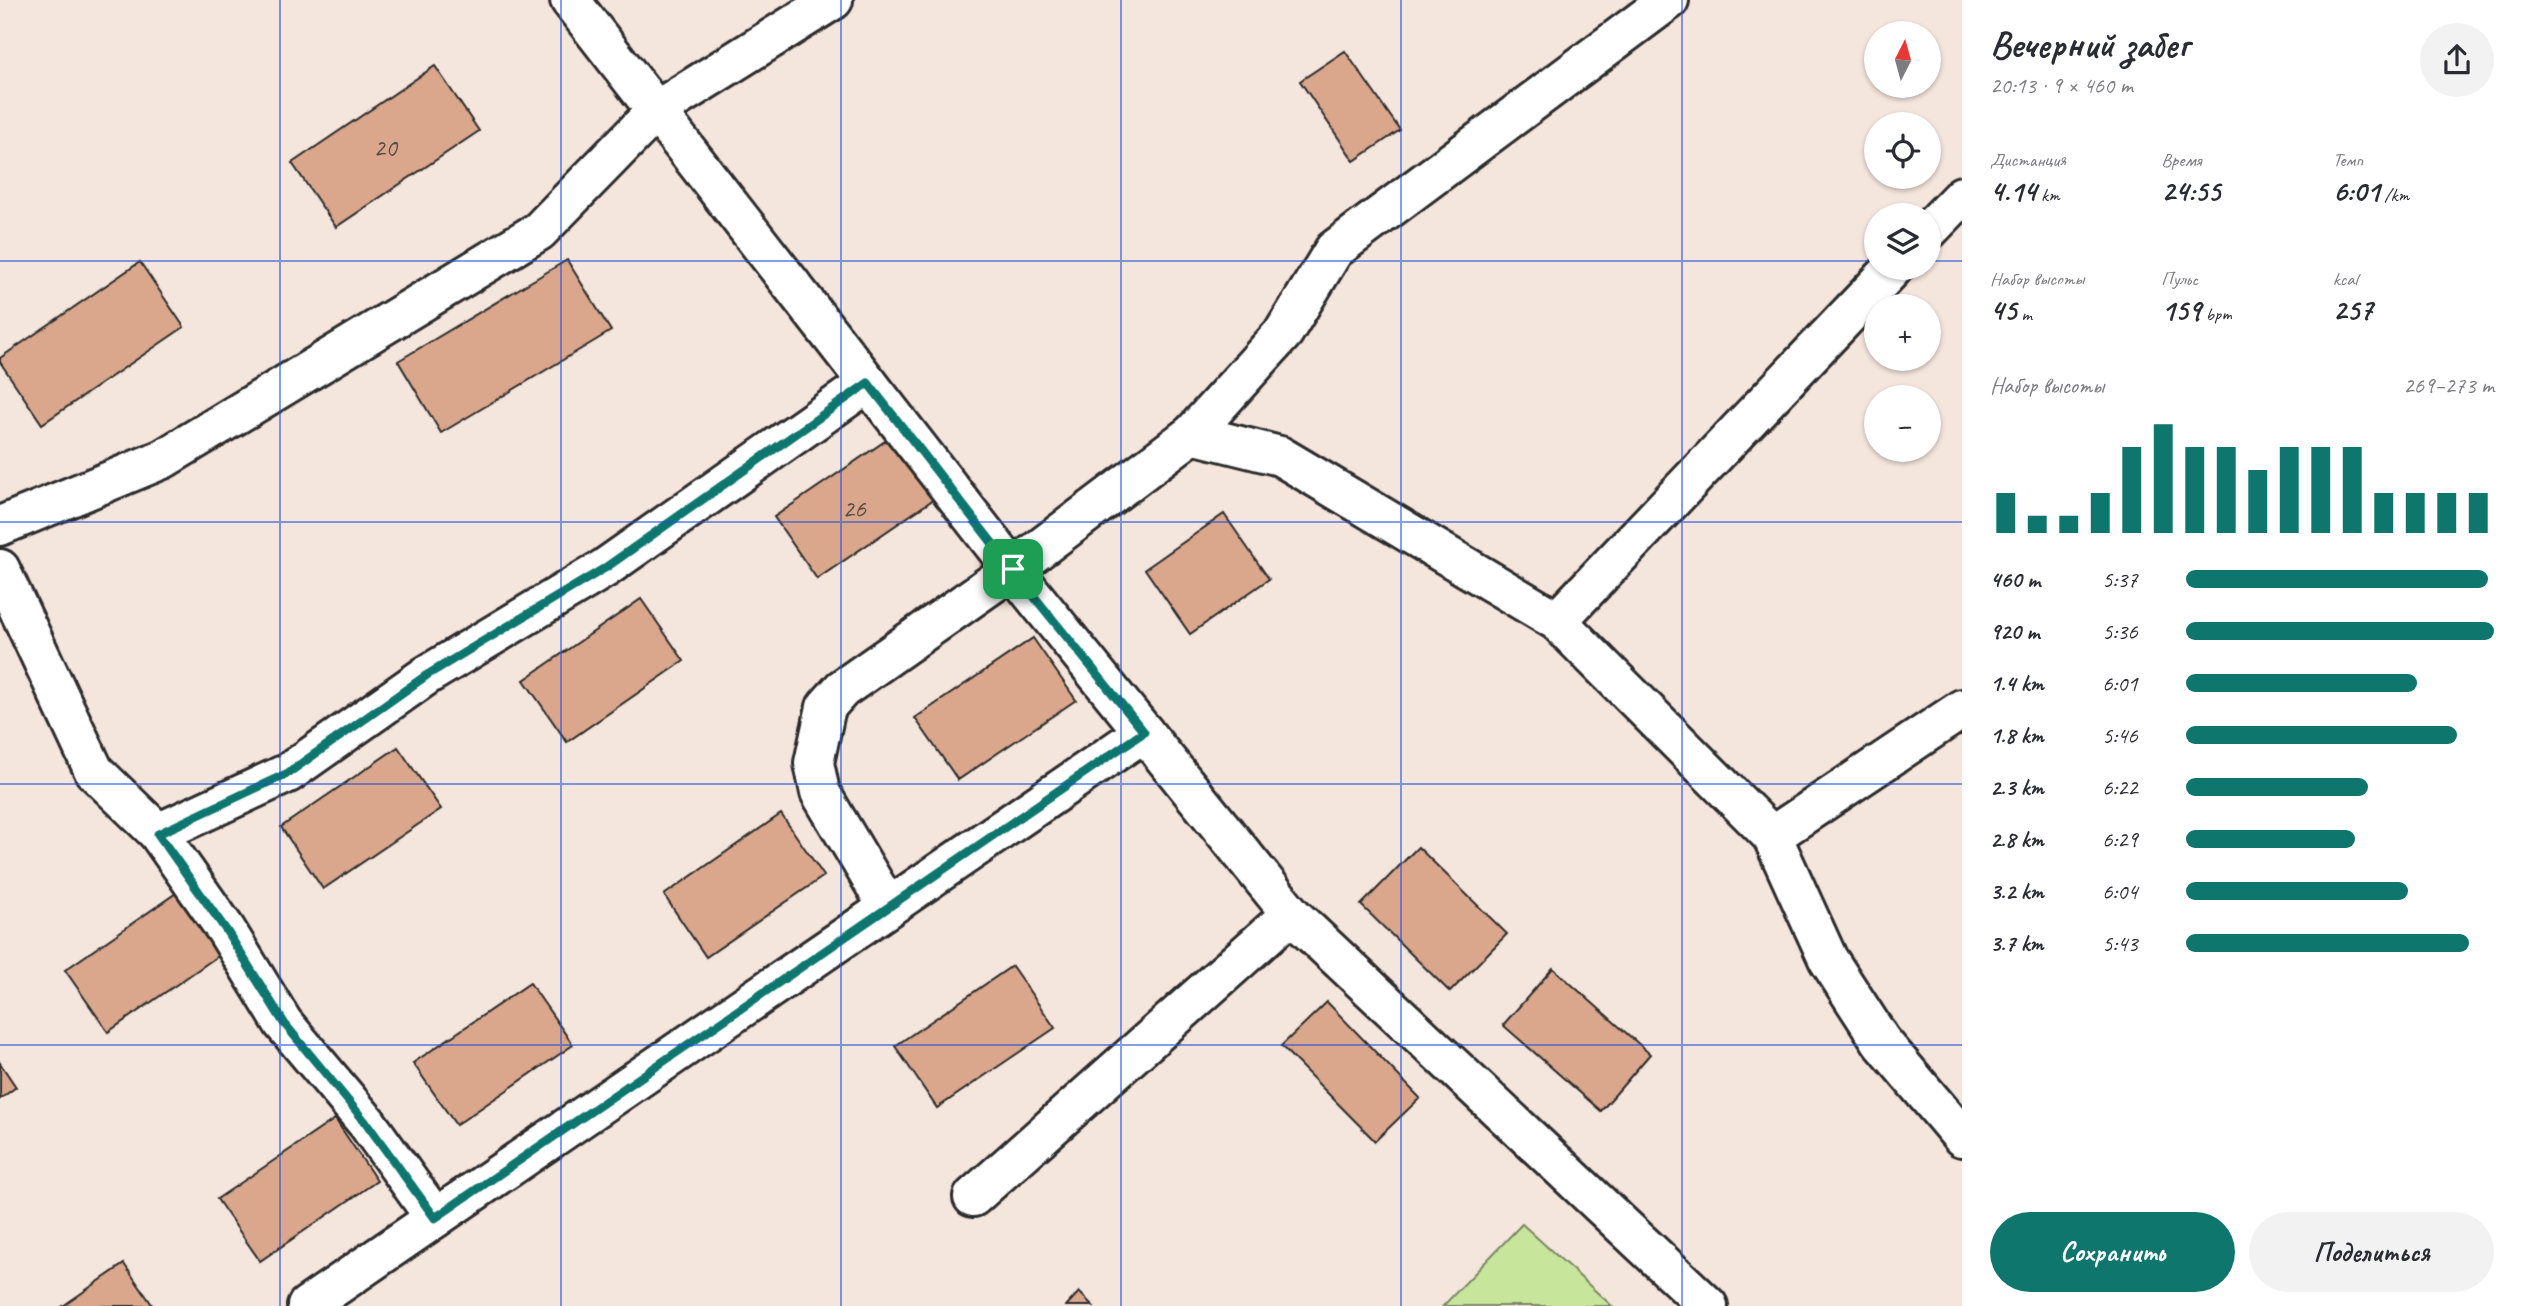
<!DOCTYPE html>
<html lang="ru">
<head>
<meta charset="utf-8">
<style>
	:root { --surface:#fff; --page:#f2f2f3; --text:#2b2b33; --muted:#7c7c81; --accent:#0f766e }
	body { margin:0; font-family:Caveat,sans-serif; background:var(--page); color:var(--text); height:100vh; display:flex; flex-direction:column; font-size:26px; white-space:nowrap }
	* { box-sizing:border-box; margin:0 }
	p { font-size:23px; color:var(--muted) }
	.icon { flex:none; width:38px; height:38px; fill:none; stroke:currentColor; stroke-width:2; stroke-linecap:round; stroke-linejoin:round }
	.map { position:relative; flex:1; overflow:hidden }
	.panel { display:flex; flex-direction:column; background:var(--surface); width:560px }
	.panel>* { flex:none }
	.needle { width:46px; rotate:6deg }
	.fabs { position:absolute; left:1864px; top:21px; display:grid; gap:14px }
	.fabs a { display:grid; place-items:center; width:77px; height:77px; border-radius:50%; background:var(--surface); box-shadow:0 2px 5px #0004; font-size:35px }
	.pin { position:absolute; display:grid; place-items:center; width:60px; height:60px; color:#fff; margin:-30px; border-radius:14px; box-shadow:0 4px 10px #0006 }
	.round { display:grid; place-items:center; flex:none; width:74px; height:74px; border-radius:37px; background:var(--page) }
	.summary { display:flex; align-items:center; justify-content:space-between; height:119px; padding:0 28px }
	h1 { font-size:38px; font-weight:700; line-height:52px }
	.figures { display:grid; grid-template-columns:repeat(3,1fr); gap:10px; height:119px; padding:7px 28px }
	.figures div { display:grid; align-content:center }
	.figures b { font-size:30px; font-weight:700 }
	.figures small { font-size:19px; font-weight:400 }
	.figures p { font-size:19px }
	.chart { height:196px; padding:14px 28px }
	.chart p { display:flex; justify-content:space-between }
	.chart svg { width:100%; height:126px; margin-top:7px; stroke:var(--accent); stroke-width:6 }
	.button { display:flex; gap:14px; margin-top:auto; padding:14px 28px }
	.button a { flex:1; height:80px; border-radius:42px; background:var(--accent); color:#fff; font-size:28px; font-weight:700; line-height:80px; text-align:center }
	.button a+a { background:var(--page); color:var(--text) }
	ul { padding:0 28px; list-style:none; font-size:23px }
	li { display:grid; grid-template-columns:112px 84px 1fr; align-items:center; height:52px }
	li i { height:18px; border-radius:9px; background:var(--accent) }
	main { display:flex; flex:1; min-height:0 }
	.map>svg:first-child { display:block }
	.green { fill:#c8e59c; stroke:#7a8864; stroke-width:2 }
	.building { fill:#daa78d; stroke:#2b2b2b; stroke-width:2 }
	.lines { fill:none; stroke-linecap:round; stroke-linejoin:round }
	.minor-casing { stroke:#2b2b2b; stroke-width:44 }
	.minor { stroke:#fff; stroke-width:38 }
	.route-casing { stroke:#fff; stroke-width:14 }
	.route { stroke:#0f766e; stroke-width:9 }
	.grid { fill:none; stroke:#1d4ed8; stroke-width:2; stroke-opacity:0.55 }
	.labels { text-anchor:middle; stroke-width:7; stroke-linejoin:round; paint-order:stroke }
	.number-label { font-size:26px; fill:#574a44 }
</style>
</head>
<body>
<main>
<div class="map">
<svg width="1962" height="1306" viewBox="0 0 1962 1306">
	<rect width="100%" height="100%" fill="#f4e5dd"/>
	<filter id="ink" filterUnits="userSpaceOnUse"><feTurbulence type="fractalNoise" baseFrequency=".0143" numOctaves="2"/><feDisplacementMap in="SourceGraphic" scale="14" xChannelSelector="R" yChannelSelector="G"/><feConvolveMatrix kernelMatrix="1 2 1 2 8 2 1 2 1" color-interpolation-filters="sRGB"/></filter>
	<g filter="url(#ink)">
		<path class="green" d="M1522,1224L1612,1306H1443Z"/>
		<g class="building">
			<path d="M1345,51L1400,130L1354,161L1300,81Z"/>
			<path d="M435,66L479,131L336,227L292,163Z"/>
			<path d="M567,260L611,331L441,433L398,361Z"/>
			<path d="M140,262L184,327L42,424L0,362V358Z"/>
			<path d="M891,437L934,499L817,579L774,517Z"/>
			<path d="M1224,514L1269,579L1190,634L1145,569Z"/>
			<path d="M641,599L684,661L567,742L524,680Z"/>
			<path d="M1033,638L1076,700L958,780L915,718Z"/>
			<path d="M398,747L441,809L323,889L281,827Z"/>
			<path d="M781,814L824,876L706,957L664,895Z"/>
			<path d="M1418,847L1507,934L1450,992L1361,905Z"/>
			<path d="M182,889L225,951L108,1032L65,970Z"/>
			<path d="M1012,966L1055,1028L937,1108L895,1046Z"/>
			<path d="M1553,968L1650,1054L1601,1111L1503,1025Z"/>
			<path d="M530,983L573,1045L456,1125L413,1063Z"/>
			<path d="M1327,1002L1420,1098L1375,1141L1281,1046Z"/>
			<path d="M0,1063L16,1087L0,1099Z"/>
			<path d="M335,1119L377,1181L260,1261L217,1199Z"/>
			<path d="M124,1264L153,1306H63Z"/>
			<path d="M1079,1292L1093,1306H1066Z"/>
		</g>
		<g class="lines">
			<g class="minor-casing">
				<g id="minor">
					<path d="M570,0L1032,594L1291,914L1708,1306"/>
					<path d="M1928,231L1962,196"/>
					<path d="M1192,434L1280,456L1557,621L1772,836L1828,959L1881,1041L1962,1137"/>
					<path d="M0,526L163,459L539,231L657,110L833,0"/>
					<path d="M0,569L94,771L158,833L226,930L283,1023L367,1123L435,1218"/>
					<path d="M1557,621L1893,268"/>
					<path d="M158,833L288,773L427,675L605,568L868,383"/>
					<path d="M1772,836L1962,709"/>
					<path d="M888,907L820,792L814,763L826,707L842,689L1013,569L1192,434L1284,332L1334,250L1669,0"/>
					<path d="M973,1197L1291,914"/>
					<path d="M307,1306L1144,732"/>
				</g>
			</g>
			<use href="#minor" class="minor"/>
		</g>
	</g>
	<g class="lines" filter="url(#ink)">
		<g class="route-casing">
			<path id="route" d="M868,383L1032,594L1144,732L435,1218L367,1124L284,1023L226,930L158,834L288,773L427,675L605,568Z"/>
		</g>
		<use href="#route" class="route"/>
	</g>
	<path class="grid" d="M280,0V1306M561,0V1306M841,0V1306M1121,0V1306M1401,0V1306M1682,0V1306M0,261H1876M1928,261H1962M0,522H1962M0,784H1962M0,1045H1962"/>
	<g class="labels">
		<g class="number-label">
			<text x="385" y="156">20</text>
			<text x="854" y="517">26</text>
		</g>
	</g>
</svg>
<div class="fabs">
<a><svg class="needle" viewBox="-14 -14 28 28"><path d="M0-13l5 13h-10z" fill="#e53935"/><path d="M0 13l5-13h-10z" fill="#7c7c81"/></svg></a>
<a><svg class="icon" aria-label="locate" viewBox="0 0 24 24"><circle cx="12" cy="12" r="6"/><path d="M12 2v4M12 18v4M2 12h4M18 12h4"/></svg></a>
<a><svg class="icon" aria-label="layers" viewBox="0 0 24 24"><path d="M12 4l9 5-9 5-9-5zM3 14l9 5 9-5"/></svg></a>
<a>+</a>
<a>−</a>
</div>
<div class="pin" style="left:1013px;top:569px;background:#1e9e55"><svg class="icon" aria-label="arrive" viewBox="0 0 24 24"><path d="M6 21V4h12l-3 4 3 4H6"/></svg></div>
</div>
<section class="panel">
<div class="summary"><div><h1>Вечерний забег</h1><p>20:13 · 9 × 460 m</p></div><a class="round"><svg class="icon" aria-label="share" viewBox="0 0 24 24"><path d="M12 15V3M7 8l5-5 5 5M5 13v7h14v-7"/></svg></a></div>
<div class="figures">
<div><p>Дистанция</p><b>4.14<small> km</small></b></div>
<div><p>Время</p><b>24:55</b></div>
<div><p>Темп</p><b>6:01<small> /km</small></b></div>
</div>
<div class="figures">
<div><p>Набор высоты</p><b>45<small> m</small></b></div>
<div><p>Пульс</p><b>159<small> bpm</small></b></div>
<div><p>kcal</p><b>257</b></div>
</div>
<div class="chart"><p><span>Набор высоты</span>269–273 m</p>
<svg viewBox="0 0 160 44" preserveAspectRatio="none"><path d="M5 44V30M15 44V38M25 44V38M35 44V30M45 44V14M55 44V6M65 44V14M75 44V14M85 44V22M95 44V14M105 44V14M115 44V14M125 44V30M135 44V30M145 44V30M155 44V30"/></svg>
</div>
<ul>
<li><b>460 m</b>5:37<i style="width:98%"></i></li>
<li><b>920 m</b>5:36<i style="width:100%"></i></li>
<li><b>1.4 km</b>6:01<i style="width:75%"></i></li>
<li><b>1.8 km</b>5:46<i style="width:88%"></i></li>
<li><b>2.3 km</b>6:22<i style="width:59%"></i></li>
<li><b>2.8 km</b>6:29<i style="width:55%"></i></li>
<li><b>3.2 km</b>6:04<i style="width:72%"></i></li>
<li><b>3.7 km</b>5:43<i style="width:92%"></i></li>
</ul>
<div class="button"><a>Сохранить</a><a>Поделиться</a></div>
</section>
</main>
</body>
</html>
